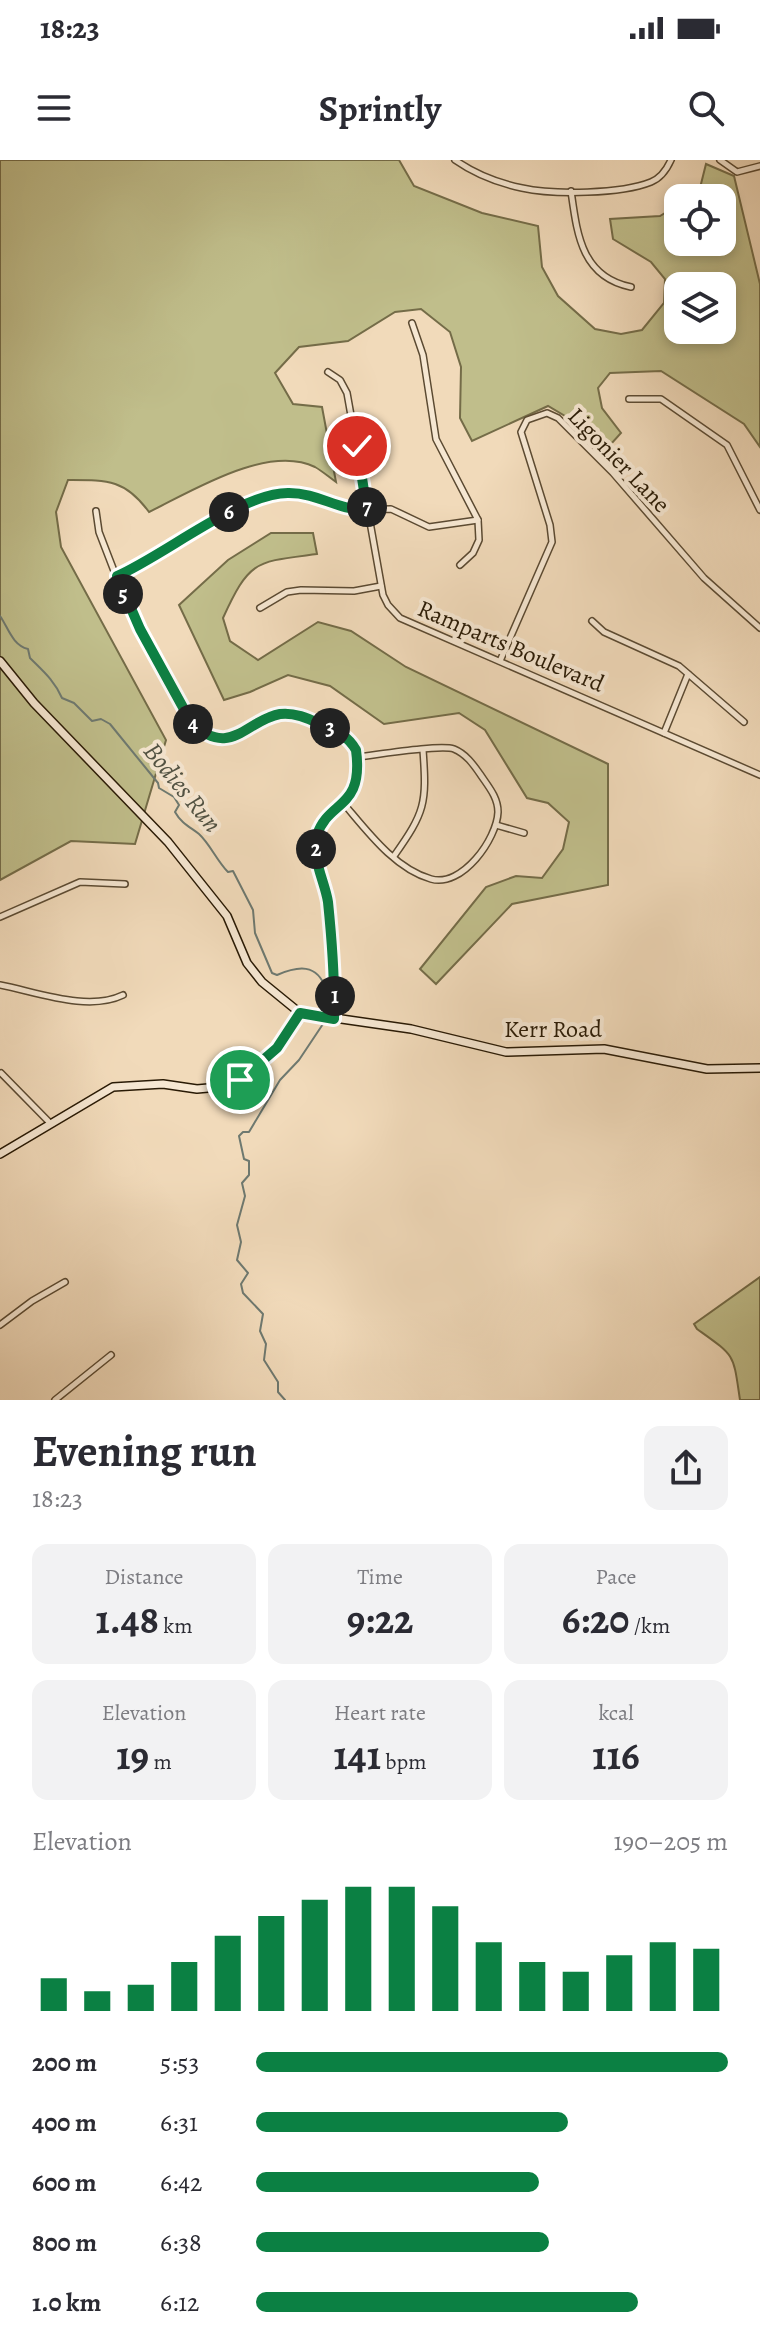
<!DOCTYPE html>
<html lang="en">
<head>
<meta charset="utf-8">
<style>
	:root { --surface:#fff; --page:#f2f2f3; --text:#2b2b33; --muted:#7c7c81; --accent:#0b8043 }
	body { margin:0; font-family:Alegreya,serif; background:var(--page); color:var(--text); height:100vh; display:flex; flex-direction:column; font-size:30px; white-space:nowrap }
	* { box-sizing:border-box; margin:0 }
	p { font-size:26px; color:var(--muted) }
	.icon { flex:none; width:44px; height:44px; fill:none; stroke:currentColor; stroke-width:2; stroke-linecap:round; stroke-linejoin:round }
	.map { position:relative; height:1240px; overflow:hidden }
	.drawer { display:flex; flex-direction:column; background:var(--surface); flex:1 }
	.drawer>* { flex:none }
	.buttons { position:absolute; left:664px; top:24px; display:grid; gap:16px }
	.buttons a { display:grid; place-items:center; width:72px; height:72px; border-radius:16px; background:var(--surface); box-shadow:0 4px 12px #0003; font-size:40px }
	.pin { position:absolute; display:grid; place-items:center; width:68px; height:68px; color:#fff; margin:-34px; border:4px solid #fff; border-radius:50%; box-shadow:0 2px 8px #0007 }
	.km { position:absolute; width:40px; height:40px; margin:-20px; border-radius:50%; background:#222; color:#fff; font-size:22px; line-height:40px; text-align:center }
	.round { display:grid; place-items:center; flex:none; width:84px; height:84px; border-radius:16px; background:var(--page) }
	.overview { display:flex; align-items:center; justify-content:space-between; height:136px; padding:0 32px }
	h1 { font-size:44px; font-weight:700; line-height:60px }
	.figures { display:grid; grid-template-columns:repeat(3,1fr); gap:12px; height:136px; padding:8px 32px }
	.figures div { display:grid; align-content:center; border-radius:16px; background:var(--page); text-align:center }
	.figures b { font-size:40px; font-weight:700 }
	.figures small { font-size:22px; font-weight:400 }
	.figures p { font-size:22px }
	.chart { height:224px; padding:16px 32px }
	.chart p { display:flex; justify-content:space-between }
	.chart svg { width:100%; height:144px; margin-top:8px; stroke:var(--accent); stroke-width:6 }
	ul { padding:0 32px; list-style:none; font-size:26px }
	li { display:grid; grid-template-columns:128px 96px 1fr; align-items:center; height:60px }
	li i { height:20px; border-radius:10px; background:var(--accent) }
	.status { display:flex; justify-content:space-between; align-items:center; height:56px; padding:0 40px; background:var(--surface); direction:ltr }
	.status svg { height:22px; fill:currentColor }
	header { display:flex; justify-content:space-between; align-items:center; height:104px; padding:0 32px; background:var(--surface); font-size:36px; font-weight:700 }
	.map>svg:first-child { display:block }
	.green { fill:#c0be8b; stroke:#746c48; stroke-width:2; fill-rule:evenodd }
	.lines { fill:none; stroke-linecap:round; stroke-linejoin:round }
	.stream { stroke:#6e7970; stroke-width:2 }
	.street-casing { stroke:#5b4a32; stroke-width:8 }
	.secondary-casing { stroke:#291a05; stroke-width:10 }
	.street { stroke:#f6e7d2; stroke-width:5 }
	.secondary { stroke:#f6e7d2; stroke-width:7 }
	.route-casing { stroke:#fff; stroke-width:16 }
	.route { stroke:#0b8043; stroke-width:10 }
	.labels { text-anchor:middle; stroke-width:8; stroke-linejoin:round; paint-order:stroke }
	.street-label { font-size:24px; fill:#291a05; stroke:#f6e7d2 }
	.water-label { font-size:26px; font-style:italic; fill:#515243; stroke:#f6e7d2 }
</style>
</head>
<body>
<div class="status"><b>18:23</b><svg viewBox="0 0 49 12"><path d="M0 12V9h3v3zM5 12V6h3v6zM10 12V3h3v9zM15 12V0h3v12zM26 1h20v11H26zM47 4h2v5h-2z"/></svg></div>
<header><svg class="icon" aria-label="menu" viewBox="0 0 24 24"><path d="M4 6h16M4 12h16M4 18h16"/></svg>Sprintly<svg class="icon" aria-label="search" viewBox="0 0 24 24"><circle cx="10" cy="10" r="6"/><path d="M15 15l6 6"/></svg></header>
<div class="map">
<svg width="760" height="1240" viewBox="0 0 760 1240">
	<rect width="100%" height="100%" fill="#f1daba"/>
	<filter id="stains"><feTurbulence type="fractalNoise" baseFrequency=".0025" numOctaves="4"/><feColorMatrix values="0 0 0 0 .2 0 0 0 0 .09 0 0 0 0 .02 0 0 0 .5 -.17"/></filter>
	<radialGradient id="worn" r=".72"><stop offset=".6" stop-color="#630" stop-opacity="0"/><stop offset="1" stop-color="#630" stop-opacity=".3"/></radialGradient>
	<g class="green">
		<path d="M0,0H399L414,26L482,53L538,66L542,107L558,136L595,169L621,174L642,170L664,143L665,119L651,102L613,79L610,59L660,56L678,45V82H722V38H690L699,32L706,4L734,16L760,124V287L744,264L661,211L610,213L598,228L602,248L621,273L602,294L570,259L548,246L472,281L460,258L461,207L450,172L421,149L395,152L348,181L299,187L275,213L293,244L322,247L336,322C329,317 322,311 315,307C267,284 192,331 149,352C125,319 107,320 68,320L56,352L61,387L166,580L135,684L71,681L0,720ZM678,126H722V170H678Z"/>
		<path d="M271,373H313L317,394C256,402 250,399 223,458L230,481L258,500L318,462L351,471L406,507L608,604V725L512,744L436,824L420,809L486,727L516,716L542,718L563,689L569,662L548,643L527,638L485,570L459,553L384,564L330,526L288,515L250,532L224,540L179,445L228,400Z"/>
		<path d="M760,1117V1240H740C733,1193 736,1197 697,1169L694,1164Z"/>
	</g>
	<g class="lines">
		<g class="stream">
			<path d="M0,456C8,467 12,485 28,489L30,498C43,511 54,520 62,538L74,543L92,561L101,559L110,564L158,623L159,628L174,637L179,645L175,652C181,663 190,667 199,674C210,684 217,701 228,712L233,711L253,750L255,773L272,813L277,815C298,806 317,803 326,829L318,841L324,852"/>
			<path d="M285,1240L278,1232V1222L264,1200L266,1184L260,1171L263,1154L243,1133L241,1124L248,1113L237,1100L241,1082L237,1065L245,1036L242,1023L249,1015V1001L244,999L239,976L243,972H249L280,920L299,900L323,864"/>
		</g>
		<g class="street-casing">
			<g id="street">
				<path d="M455,0C475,14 498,23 522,28C554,35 621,34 651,22C661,18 667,9 671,0"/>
				<path d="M720,0L737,12L760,6"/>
				<path d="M571,31C577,73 581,117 631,127"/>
				<path d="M412,163L423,195L436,279L478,360L479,380L473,393L460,405"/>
				<path d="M328,212L340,220L347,233L383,435L388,445L400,458L760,615"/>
				<path d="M629,239H661L727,285L760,350"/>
				<path d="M96,351L99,372L126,442L191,562C230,599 244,562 279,555C299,551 344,567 354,587C358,595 358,608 357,617C353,645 316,655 315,682C315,700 324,719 327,736C334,775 335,818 334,858"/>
				<path d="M117,416L168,390L235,349L270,334H303L345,350L391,349L429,367L478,360"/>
				<path d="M260,448L287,432L301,430L354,431L381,426"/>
				<path d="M592,461L604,472L679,506L744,562"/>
				<path d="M500,501L552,382L550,365L521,272L527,260L547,253L558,258L613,313L704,418L760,468"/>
				<path d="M664,573L688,514"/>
				<path d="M344,644C367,671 395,709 431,719C462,728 497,679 498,652C498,637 488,626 480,614C473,604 466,594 454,589C440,584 376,595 357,597"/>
				<path d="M496,665L524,673"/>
				<path d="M394,696C425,652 427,644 423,590"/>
				<path d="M0,757L80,722L125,724"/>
				<path d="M0,825C37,832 88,852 123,835"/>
				<path d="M1,913L51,964"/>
				<path d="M0,1165L32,1141L65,1122"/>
				<path d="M55,1240L111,1195"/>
			</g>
		</g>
		<g class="secondary-casing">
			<g id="secondary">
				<path d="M0,501L34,543L168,682L227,756L247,803L262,822L300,853L411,869L506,892L604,889L707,909L760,908"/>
				<path d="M0,994L113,927L163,924L197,929L219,927L240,920L277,888L300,853"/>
			</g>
		</g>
		<use href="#street" class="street"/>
		<use href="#secondary" class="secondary"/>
	</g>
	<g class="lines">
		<g class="route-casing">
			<path id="route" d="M240,920L277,888L300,853L334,859C335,820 332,781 328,742C325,722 310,695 317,675C329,639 364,650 356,590C348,576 337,571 322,565C309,559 295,552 280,554C246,560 230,600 191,562L140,469L117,416C165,395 242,332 289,333C318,333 337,350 367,350L357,286"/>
		</g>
		<use href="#route" class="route"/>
	</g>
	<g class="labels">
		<g class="street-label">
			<text transform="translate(619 300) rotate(46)" y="8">Ligonier Lane</text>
			<text transform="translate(511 486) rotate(23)" y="8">Ramparts Boulevard</text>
			<text x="553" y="877">Kerr Road</text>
		</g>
		<g class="water-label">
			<text transform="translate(183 627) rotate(51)" y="9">Bodies Run</text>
		</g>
	</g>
	<rect width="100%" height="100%" filter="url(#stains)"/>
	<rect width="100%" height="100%" fill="url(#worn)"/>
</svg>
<div class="buttons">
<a><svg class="icon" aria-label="locate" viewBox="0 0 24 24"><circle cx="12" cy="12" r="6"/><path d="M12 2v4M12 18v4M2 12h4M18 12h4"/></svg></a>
<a><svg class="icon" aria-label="layers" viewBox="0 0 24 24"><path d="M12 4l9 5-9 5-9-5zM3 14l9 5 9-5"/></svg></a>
</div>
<div class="pin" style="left:240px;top:920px;background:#1e9e55"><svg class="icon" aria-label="arrive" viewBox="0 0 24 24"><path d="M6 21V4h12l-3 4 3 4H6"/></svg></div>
<div class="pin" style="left:357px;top:286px;background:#d93025"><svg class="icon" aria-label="check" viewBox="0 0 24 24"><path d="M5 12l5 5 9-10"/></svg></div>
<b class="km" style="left:335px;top:836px">1</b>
<b class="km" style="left:316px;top:689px">2</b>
<b class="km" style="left:330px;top:568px">3</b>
<b class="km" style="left:193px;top:564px">4</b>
<b class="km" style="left:123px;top:434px">5</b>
<b class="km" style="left:229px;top:352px">6</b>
<b class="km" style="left:367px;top:347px">7</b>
</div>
<section class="drawer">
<div class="overview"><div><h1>Evening run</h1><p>18:23</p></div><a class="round"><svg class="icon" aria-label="share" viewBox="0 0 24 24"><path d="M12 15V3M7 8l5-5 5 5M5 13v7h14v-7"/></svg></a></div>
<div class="figures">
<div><p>Distance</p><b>1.48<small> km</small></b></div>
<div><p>Time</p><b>9:22</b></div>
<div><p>Pace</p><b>6:20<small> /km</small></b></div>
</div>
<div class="figures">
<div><p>Elevation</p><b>19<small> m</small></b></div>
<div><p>Heart rate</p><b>141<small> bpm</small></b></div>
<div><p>kcal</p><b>116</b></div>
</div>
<div class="chart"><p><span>Elevation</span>190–205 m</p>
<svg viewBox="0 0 160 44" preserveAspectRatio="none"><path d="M5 44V34M15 44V38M25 44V36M35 44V29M45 44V21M55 44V15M65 44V10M75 44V6M85 44V6M95 44V12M105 44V23M115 44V29M125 44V32M135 44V27M145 44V23M155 44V25"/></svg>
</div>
<ul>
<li><b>200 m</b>5:53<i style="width:100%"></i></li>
<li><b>400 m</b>6:31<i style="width:66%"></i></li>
<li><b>600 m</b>6:42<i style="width:60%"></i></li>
<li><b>800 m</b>6:38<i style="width:62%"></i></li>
<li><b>1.0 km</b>6:12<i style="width:81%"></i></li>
</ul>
</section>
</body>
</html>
